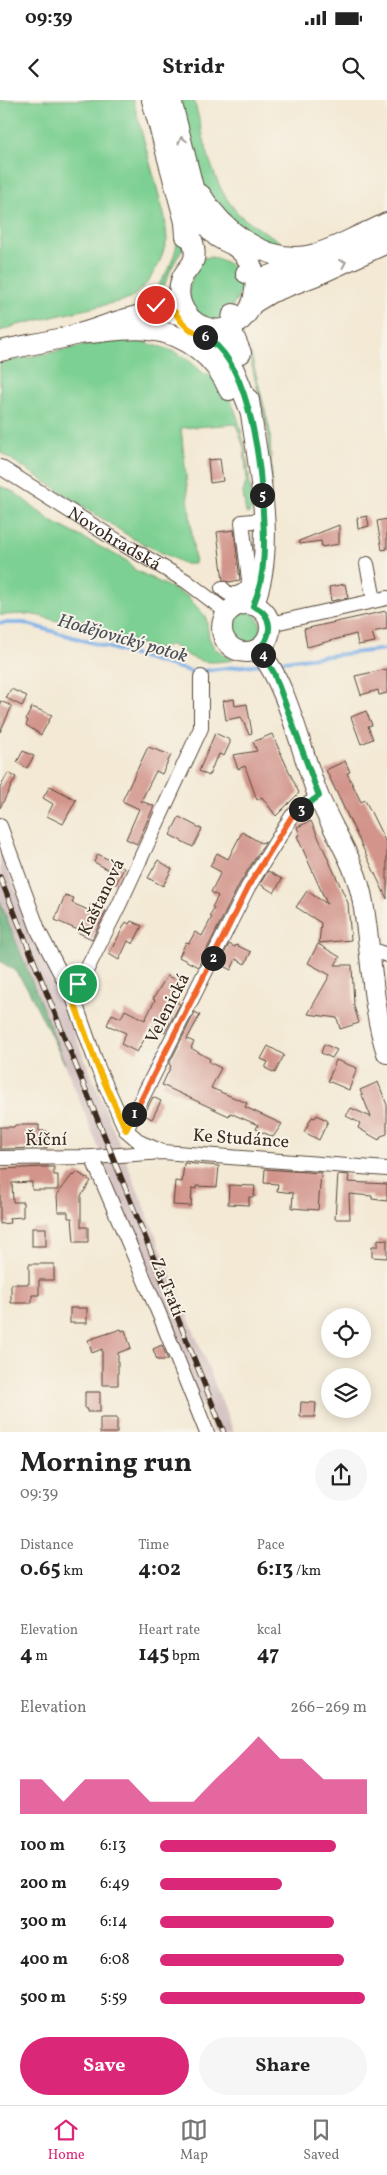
<!DOCTYPE html>
<html lang="en">
<head>
<meta charset="utf-8">
<style>
	:root { --surface:#fff; --page:#f6f6f6; --text:#222; --muted:#767676; --line:#e0e0e0; --accent:#db2777 }
	body { margin:0; font-family:Vollkorn,serif; background:var(--page); color:var(--text); height:100vh; display:flex; flex-direction:column; font-size:19px; white-space:nowrap }
	* { box-sizing:border-box; margin:0 }
	p { font-size:16px; color:var(--muted) }
	.icon { flex:none; width:28px; height:28px; fill:none; stroke:currentColor; stroke-width:2; stroke-linecap:round; stroke-linejoin:round }
	.map { position:relative; height:1332px; overflow:hidden }
	.panel { display:flex; flex-direction:column; background:var(--surface); flex:1 }
	.panel>* { flex:none }
	.tools { position:absolute; left:321px; top:1208px; display:grid; gap:10px }
	.tools a { display:grid; place-items:center; width:50px; height:50px; border-radius:50%; background:var(--surface); box-shadow:0 2px 12px #0003; font-size:25px }
	.pin { position:absolute; display:grid; place-items:center; width:42px; height:42px; color:#fff; margin:-21px; border:2px solid #fff; border-radius:50%; box-shadow:0 1px 5px #0007 }
	.km { position:absolute; width:25px; height:25px; margin:-12px; border-radius:50%; background:#222; color:#fff; font-size:14px; line-height:25px; text-align:center }
	.round { display:grid; place-items:center; flex:none; width:52px; height:52px; border-radius:26px; background:var(--page) }
	.summary { display:flex; align-items:center; justify-content:space-between; height:85px; padding:0 20px }
	h1 { font-size:28px; font-weight:700; line-height:38px }
	.figures { display:grid; grid-template-columns:repeat(3,1fr); gap:8px; height:85px; padding:5px 20px }
	.figures div { display:grid; align-content:center }
	.figures b { font-size:21px; font-weight:700 }
	.figures small { font-size:14px; font-weight:400 }
	.figures p { font-size:14px }
	.chart { height:140px; padding:10px 20px }
	.chart p { display:flex; justify-content:space-between }
	.chart svg { width:100%; height:90px; margin-top:5px; fill:var(--accent); opacity:.7 }
	.button { display:flex; gap:10px; margin-top:auto; padding:10px 20px }
	.button a { flex:1; height:58px; border-radius:30px; background:var(--accent); color:#fff; font-size:20px; font-weight:700; line-height:58px; text-align:center }
	.button a+a { background:var(--page); color:var(--text) }
	ul { padding:0 20px; list-style:none; font-size:16px }
	li { display:grid; grid-template-columns:80px 60px 1fr; align-items:center; height:38px }
	li i { height:12px; border-radius:6px; background:var(--accent) }
	.status { display:flex; justify-content:space-between; align-items:center; height:35px; padding:0 25px; background:var(--surface); direction:ltr }
	.status svg { height:14px; fill:currentColor }
	header { display:flex; justify-content:space-between; align-items:center; height:65px; padding:0 20px; background:var(--surface); font-size:22px; font-weight:700 }
	.tab-bar { display:flex; justify-content:space-around; align-items:center; height:70px; border-top:1px solid var(--line); background:var(--surface); font-size:14px; color:var(--muted) }
	.tab-bar a { display:grid; justify-items:center; gap:2px }
	.tab-bar .active { color:var(--accent) }
	.map>svg:first-child { display:block }
	.industrial { fill:#d2bfc0 }
	.green { fill:#7dd093; stroke:#5c7d58 }
	.forest { fill:#66b27d; stroke:#506e4e }
	.lines { fill:none; stroke-linecap:round; stroke-linejoin:round }
	.stream { stroke:#78ade6; stroke-width:4 }
	.building { fill:#d2948b }
	.street-casing { stroke:#574739; stroke-width:16 }
	.secondary-casing { stroke:#574739; stroke-width:22 }
	.street { stroke:#fff; stroke-width:14 }
	.secondary { stroke:#fff; stroke-width:20 }
	.rail-casing { stroke:#3b2a1e; stroke-width:5.5 }
	.rail { stroke:#f7f3e8; stroke-width:4; stroke-dasharray:11; stroke-linecap:butt }
	.oneway { stroke:#a79f9a }
	.split-1-casing { stroke:#fff; stroke-width:10 }
	.split-2-casing { stroke:#fff; stroke-width:10 }
	.split-3-casing { stroke:#fff; stroke-width:10 }
	.split-4-casing { stroke:#fff; stroke-width:10 }
	.split-5-casing { stroke:#fff; stroke-width:10 }
	.split-6-casing { stroke:#fff; stroke-width:10 }
	.split-7-casing { stroke:#fff; stroke-width:10 }
	.split-1 { stroke:#f5b400; stroke-width:6 }
	.split-2 { stroke:#f0652b; stroke-width:6 }
	.split-3 { stroke:#f0652b; stroke-width:6 }
	.split-4 { stroke:#22a559; stroke-width:6 }
	.split-5 { stroke:#22a559; stroke-width:6 }
	.split-6 { stroke:#22a559; stroke-width:6 }
	.split-7 { stroke:#f5b400; stroke-width:6 }
	.labels { text-anchor:middle; stroke-width:4; stroke-linejoin:round; paint-order:stroke }
	.street-label { font-size:18px; fill:#3b2a1e; stroke:#f7f3e8 }
	.water-label { font-size:19px; font-style:italic; fill:#4d515a; stroke:#f7f3e8 }
</style>
</head>
<body>
<div class="status"><b>09:39</b><svg viewBox="0 0 49 12"><path d="M0 12V9h3v3zM5 12V6h3v6zM10 12V3h3v9zM15 12V0h3v12zM26 1h20v11H26zM47 4h2v5h-2z"/></svg></div>
<header><svg class="icon" aria-label="back" viewBox="0 0 24 24"><path d="M15 5l-7 7 7 7"/></svg>Stridr<svg class="icon" aria-label="search" viewBox="0 0 24 24"><circle cx="10" cy="10" r="6"/><path d="M15 15l6 6"/></svg></header>
<div class="map">
<svg width="387" height="1333" viewBox="0 0 387 1333">
	<rect width="100%" height="100%" fill="#f7f3e8"/>
	<filter id="ink" filterUnits="userSpaceOnUse"><feTurbulence type="fractalNoise" baseFrequency=".02" numOctaves="2"/><feDisplacementMap in="SourceGraphic" scale="10" xChannelSelector="R" yChannelSelector="G"/><feConvolveMatrix kernelMatrix="1 2 1 2 8 2 1 2 1" color-interpolation-filters="sRGB"/></filter>
	<filter id="wash" filterUnits="userSpaceOnUse"><feTurbulence type="fractalNoise" baseFrequency=".0096" numOctaves="4" result="noise"/><feDisplacementMap in="SourceGraphic" scale="20" xChannelSelector="R" yChannelSelector="G"/><feGaussianBlur stdDeviation="1.12" result="paint"/><feColorMatrix in="noise" values="0 0 0 0 0 0 0 0 0 0 0 0 0 0 0 0 0 1.4 0 .05"/><feComposite in="paint" operator="in"/></filter>
	<g filter="url(#wash)">
		<rect width="100%" height="100%" fill="#f3e9d4"/>
		<path class="industrial" d="M0,751L122,1051L234,1332H213L163,1209L0,802Z"/>
		<g class="green">
			<path d="M0,0H133L165,118L167,140L159,164L147,183L130,199L18,225L0,231Z"/>
			<path d="M178,0H194C205,39 211,88 241,116C254,128 279,137 288,150L241,131L206,92L200,78Z"/>
			<path d="M178,131L183,143L182,149L171,169L163,188L151,200L150,197C165,176 178,157 178,131Z"/>
			<path d="M211,157C231,160 246,176 238,197C234,206 226,211 224,221C216,222 212,220 205,217C177,204 192,178 202,158Z"/>
			<path d="M144,234L145,243C172,249 184,254 204,274H209C213,278 219,283 223,288C245,319 249,372 252,409L248,414L246,413L243,393L247,379L244,348L236,324L181,328L195,464H185L132,438L0,352V263L96,243L139,237Z"/>
			<path d="M249,254H251L270,331L272,388L269,376L268,331Z"/>
			<path d="M0,386L14,392L51,421L127,461L135,470L187,496L206,517L209,538L214,548L233,560C200,565 196,561 170,544L161,550L40,516L28,514L0,515Z"/>
			<circle cx="245" cy="528" r="16"/>
		</g>
		<path class="forest" d="M0,802L65,964L28,889L15,871L0,861Z"/>
		<g class="lines">
			<g class="stream">
				<path d="M0,523H24L193,572L261,564"/>
				<path d="M275,562L387,549"/>
			</g>
		</g>
		<g id="blocks">
			<g class="building">
				<path d="M220,359L223,381L210,383L208,360Z"/>
				<path d="M367,416L369,426L358,429L357,418Z"/>
				<path d="M387,419V449L382,450L377,421Z"/>
				<path d="M339,425V444L322,447L321,441L300,444L299,441Z"/>
				<path d="M234,430L240,480L229,482L223,480L217,432Z"/>
				<path d="M345,484L348,498L331,501L329,487Z"/>
				<path d="M386,511L387,529L372,532L375,542L358,545L356,534L307,547L304,529Z"/>
				<path d="M387,569V593L379,595L378,590L361,595L355,576Z"/>
				<path d="M11,589L27,596L22,606L6,598Z"/>
				<path d="M234,599L235,606L247,604L252,633L249,634L241,617L226,620L223,601Z"/>
				<path d="M0,601L12,606L0,632Z"/>
				<path d="M32,607L52,615L41,635L26,625L28,621L26,619Z"/>
				<path d="M366,611L372,625L368,626L373,639L361,644L351,617Z"/>
				<path d="M215,633L230,640V643L224,656L219,654L217,659L216,658L209,676L199,671Z"/>
				<path d="M272,634L299,693L276,716L262,697L257,700L245,666L238,669L233,655L257,651L253,642Z"/>
				<path d="M148,647L171,655L162,674L156,671L141,701L154,706L137,744L126,739L139,709L122,701Z"/>
				<path d="M23,651L34,656L27,668L17,662Z"/>
				<path d="M345,661L350,672L347,673L361,702L365,700L387,745V799L326,670Z"/>
				<path d="M8,673L16,677L0,708V688Z"/>
				<path d="M50,686L76,700L63,724L47,716L53,704L43,698Z"/>
				<path d="M179,717L202,729L193,747L170,735Z"/>
				<path d="M311,721L348,803L351,840L319,843L321,823L296,807L307,791L327,804L297,736L300,735L297,727Z"/>
				<path d="M242,732L261,743L266,741L240,783L198,867L179,857L186,842L189,843L195,832L202,836L212,817L210,816L214,808L212,807L218,796L211,792L221,772L210,766L217,753L228,759Z"/>
				<path d="M98,754L124,768L116,784L107,780L111,771L94,762Z"/>
				<path d="M158,760L172,769L163,786L148,778Z"/>
				<path d="M268,771L282,779L274,793L260,784Z"/>
				<path d="M65,795L74,798L72,803L88,810L91,804L106,811L92,839L77,832L78,830L55,820Z"/>
				<path d="M131,821L142,826L133,844L128,841L119,860L109,854L126,822L129,824Z"/>
				<path d="M229,844L235,847L236,845L251,852L245,864L236,859L231,870L219,864Z"/>
				<path d="M318,844L340,857L335,865H352L354,906L359,923L340,929L337,918L308,914L330,875L308,863Z"/>
				<path d="M167,876L178,881L169,898L180,904L165,932L152,926L137,952L121,944L126,933L107,925L112,914L121,918L125,910L145,920L155,900L153,899Z"/>
				<path d="M195,912L200,915L187,939L194,942L191,948L210,959L209,962L221,968L211,988L247,1003L245,1007L282,1024L273,1037L256,1029L258,1025L230,1013L229,1016L162,985L171,966L169,964Z"/>
				<path d="M324,944L337,950L332,958L321,953Z"/>
				<path d="M268,946L284,955L275,973L265,968L268,962L261,959Z"/>
				<path d="M336,960L357,968L349,990L328,981Z"/>
				<path d="M378,982L387,1005V1034L381,1036L379,1040L358,1028L360,1023L346,1016L351,1008L371,1017L360,990Z"/>
				<path d="M153,997L161,1001L152,1019L144,1015Z"/>
				<path d="M317,1015L328,1021L319,1040L304,1032L312,1017L315,1018Z"/>
				<path d="M15,1025H39V1031H47V1048L0,1049V1027H14Z"/>
				<path d="M184,1063L219,1066L217,1087L196,1086V1089L192,1088L191,1106L173,1105L175,1081L182,1082Z"/>
				<path d="M44,1067H54V1075H58V1090H32V1082L12,1083L13,1102H23V1117L9,1118L10,1123L0,1124V1069Z"/>
				<path d="M265,1069L321,1073L318,1110L292,1108L293,1093L277,1091L278,1084L264,1083Z"/>
				<path d="M77,1072L91,1081L81,1096V1127H88V1142H74L72,1118H68V1112H58L57,1095L72,1075L74,1076Z"/>
				<path d="M338,1074L349,1075L348,1082L387,1084V1101L372,1099V1096L349,1094L350,1119H335Z"/>
				<path d="M229,1085L255,1086L254,1097H249V1105L228,1104Z"/>
				<rect x="32" y="1128" width="14" height="18"/>
				<path d="M378,1139L387,1140V1158L372,1157V1146H378Z"/>
				<path d="M29,1164H54V1180H39V1195H32V1203H11V1184H29Z"/>
				<rect x="70" y="1208" width="17" height="15"/>
				<path d="M121,1229L122,1231L125,1230L131,1248L118,1253V1285H102V1249L92,1253L88,1240Z"/>
				<path d="M162,1245L168,1260H157L153,1249Z"/>
				<path d="M85,1292H100V1312H87V1309H85Z"/>
				<path d="M301,1302L316,1303L315,1317H300Z"/>
				<rect x="100" y="1318" width="17" height="15"/>
			</g>
		</g>
	</g>
	<g filter="url(#ink)">
		<use href="#blocks" fill-opacity="0" stroke="#574739" stroke-width="1"/>
		<g class="lines">
			<g class="street-casing">
				<g id="street">
					<path id="s1" d="M0,367L116,440L186,481L228,513"/>
					<path d="M367,464L374,500"/>
					<path d="M222,488C230,498 239,495 248,487L249,480L242,422L263,420"/>
					<path d="M270,524L387,498"/>
					<path d="M0,726L39,832L73,897"/>
					<path d="M370,849L387,855"/>
					<path d="M126,1030L248,787L292,716L319,696"/>
					<path d="M163,1052L141,1043L126,1030L98,968L73,897L119,805L201,628V577"/>
					<path d="M92,1057L160,1216L207,1333"/>
					<path d="M0,1058L92,1057L163,1052L387,1069"/>
				</g>
			</g>
			<g class="secondary-casing">
				<g id="secondary">
					<path d="M152,0L185,122L186,136"/>
					<path d="M171,0L199,111C204,121 208,129 216,136C221,140 227,142 233,145C248,155 258,172 255,190C254,200 250,211 243,218C236,226 223,231 212,229C188,225 173,201 182,178C185,171 192,166 194,159C197,146 189,133 185,122"/>
					<path d="M201,95C222,129 263,163 306,156C327,153 348,140 367,132"/>
					<path d="M356,138L387,123"/>
					<path d="M246,173L263,178L310,161"/>
					<path d="M252,204L270,193L317,175L387,143"/>
					<path d="M233,214L230,227L241,253"/>
					<path d="M191,231C198,234 208,238 215,243C234,259 241,290 251,312"/>
					<path d="M77,234C101,233 127,227 150,230C186,234 215,257 229,290"/>
					<path d="M0,251C26,245 53,241 79,234C111,225 156,203 188,217"/>
					<path d="M249,300C257,361 278,448 253,505"/>
					<circle cx="246" cy="528" r="24"/>
					<path d="M258,549C289,587 300,650 318,695C333,732 357,764 363,803C372,853 371,904 387,953"/>
				</g>
			</g>
			<use href="#street" class="street"/>
			<use href="#secondary" class="secondary"/>
			<g class="rail-casing">
				<path id="rail" d="M0,777L224,1333"/>
			</g>
			<use href="#rail" class="rail"/>
		</g>
		<defs><path id="oneway-chevron" d="M-2-3.5L2.5 0L-2 3.5" fill="none" stroke-width="1.6" stroke-linecap="round" stroke-linejoin="round" transform="scale(1.25)"/></defs>
		<g class="oneway">
			<use href="#oneway-chevron" transform="translate(182 40) rotate(-105)"/>
			<use href="#oneway-chevron" transform="translate(343 163) rotate(-24)"/>
		</g>
	</g>
	<g class="lines" filter="url(#ink)">
		<g class="split-1-casing">
			<path id="split-1" d="M78,884L72,897L98,968L126,1030L134,1014"/>
		</g>
		<g class="split-2-casing">
			<path id="split-2" d="M134,1014L213,858"/>
		</g>
		<g class="split-3-casing">
			<path id="split-3" d="M213,858L248,787L292,716L301,709"/>
		</g>
		<g class="split-4-casing">
			<path id="split-4" d="M263,555L274,573L319,696L301,709"/>
		</g>
		<g class="split-5-casing">
			<path id="split-5" d="M262,395C264,432 268,471 253,506C273,514 274,536 258,549L263,555"/>
		</g>
		<g class="split-6-casing">
			<path id="split-6" d="M205,237C247,259 259,352 262,395"/>
		</g>
		<g class="split-7-casing">
			<path id="split-7" d="M156,205L148,214L175,212C183,226 191,231 205,237"/>
		</g>
		<use href="#split-1" class="split-1"/>
		<use href="#split-2" class="split-2"/>
		<use href="#split-3" class="split-3"/>
		<use href="#split-4" class="split-4"/>
		<use href="#split-5" class="split-5"/>
		<use href="#split-6" class="split-6"/>
		<use href="#split-7" class="split-7"/>
	</g>
	<g class="labels">
		<g class="street-label">
			<text dy="6" stroke="none"><textPath href="#s1" startOffset="135">Novohradská</textPath></text>
			<text transform="translate(101 797) rotate(-64)" y="6">Kaštanová</text>
			<text transform="translate(167 908) rotate(-63)" y="6">Velenická</text>
			<text transform="translate(241 1038) rotate(4)" y="6">Ke Studánce</text>
			<text transform="translate(46 1039) rotate(-1)" y="6">Říční</text>
			<text transform="translate(168 1187) rotate(68)" y="6">Za Tratí</text>
		</g>
		<g class="water-label">
			<text transform="translate(123 537) rotate(16)" y="7">Hodějovický potok</text>
		</g>
	</g>
</svg>
<div class="tools">
<a><svg class="icon" aria-label="locate" viewBox="0 0 24 24"><circle cx="12" cy="12" r="6"/><path d="M12 2v4M12 18v4M2 12h4M18 12h4"/></svg></a>
<a><svg class="icon" aria-label="layers" viewBox="0 0 24 24"><path d="M12 4l9 5-9 5-9-5zM3 14l9 5 9-5"/></svg></a>
</div>
<div class="pin" style="left:78px;top:884px;background:#1e9e55"><svg class="icon" aria-label="arrive" viewBox="0 0 24 24"><path d="M6 21V4h12l-3 4 3 4H6"/></svg></div>
<div class="pin" style="left:156px;top:205px;background:#d93025"><svg class="icon" aria-label="check" viewBox="0 0 24 24"><path d="M5 12l5 5 9-10"/></svg></div>
<b class="km" style="left:134px;top:1014px">1</b>
<b class="km" style="left:213px;top:858px">2</b>
<b class="km" style="left:301px;top:709px">3</b>
<b class="km" style="left:263px;top:555px">4</b>
<b class="km" style="left:262px;top:395px">5</b>
<b class="km" style="left:205px;top:237px">6</b>
</div>
<section class="panel">
<div class="summary"><div><h1>Morning run</h1><p>09:39</p></div><a class="round"><svg class="icon" aria-label="share" viewBox="0 0 24 24"><path d="M12 15V3M7 8l5-5 5 5M5 13v7h14v-7"/></svg></a></div>
<div class="figures">
<div><p>Distance</p><b>0.65<small> km</small></b></div>
<div><p>Time</p><b>4:02</b></div>
<div><p>Pace</p><b>6:13<small> /km</small></b></div>
</div>
<div class="figures">
<div><p>Elevation</p><b>4<small> m</small></b></div>
<div><p>Heart rate</p><b>145<small> bpm</small></b></div>
<div><p>kcal</p><b>47</b></div>
</div>
<div class="chart"><p><span>Elevation</span>266–269 m</p>
<svg viewBox="0 0 160 44" preserveAspectRatio="none"><path d="M0 44V27L10 27L20 38L30 27L40 27L50 27L60 38L70 38L80 38L90 27L100 17L110 6L120 17L130 17L140 27L150 27L160 27V44z"/></svg>
</div>
<ul>
<li><b>100 m</b>6:13<i style="width:85%"></i></li>
<li><b>200 m</b>6:49<i style="width:59%"></i></li>
<li><b>300 m</b>6:14<i style="width:84%"></i></li>
<li><b>400 m</b>6:08<i style="width:89%"></i></li>
<li><b>500 m</b>5:59<i style="width:99%"></i></li>
</ul>
<div class="button"><a>Save</a><a>Share</a></div>
</section>
<nav class="tab-bar">
<a class="active"><svg class="icon" aria-label="home" viewBox="0 0 24 24"><path d="M3 11l9-7 9 7M6 9v11h12V9"/></svg>Home</a>
<a><svg class="icon" aria-label="map" viewBox="0 0 24 24"><path d="M3 6l6-2 6 2 6-2v14l-6 2-6-2-6 2zM9 4v14M15 6v14"/></svg>Map</a>
<a><svg class="icon" aria-label="saved" viewBox="0 0 24 24"><path d="M7 4h10v16l-5-4-5 4z"/></svg>Saved</a>
</nav>
</body>
</html>
